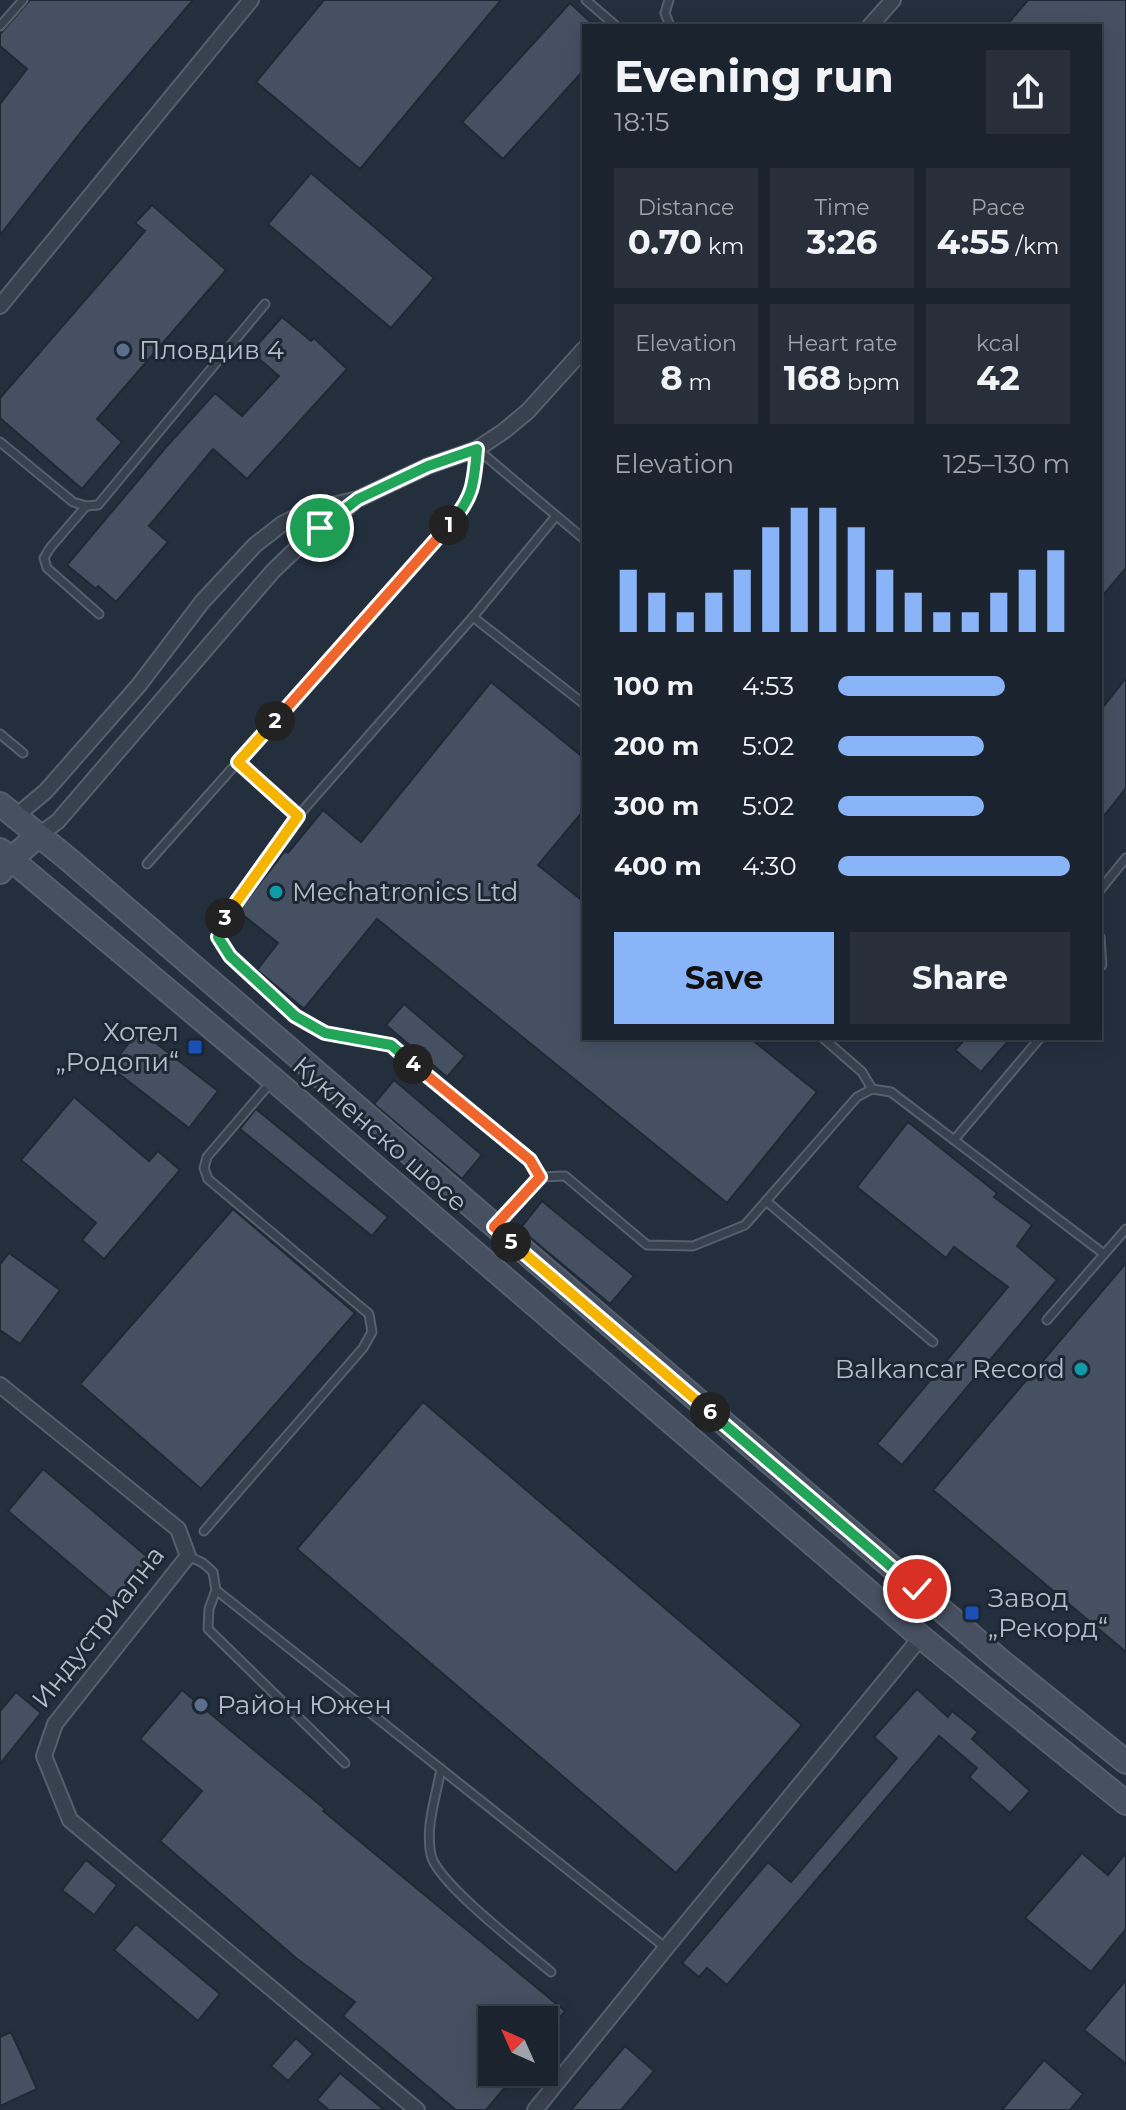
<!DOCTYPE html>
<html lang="en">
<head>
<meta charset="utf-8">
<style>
	:root { --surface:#1b232e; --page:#282f3a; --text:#f1f3f6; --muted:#a0a4aa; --line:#39404a; --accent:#8ab4f8 }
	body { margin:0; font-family:Montserrat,sans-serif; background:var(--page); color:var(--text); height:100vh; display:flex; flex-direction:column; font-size:30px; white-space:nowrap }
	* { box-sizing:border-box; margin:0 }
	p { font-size:26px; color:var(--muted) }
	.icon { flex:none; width:44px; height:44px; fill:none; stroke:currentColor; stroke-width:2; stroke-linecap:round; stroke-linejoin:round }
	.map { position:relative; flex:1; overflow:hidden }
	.details { position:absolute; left:582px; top:24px; width:520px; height:1016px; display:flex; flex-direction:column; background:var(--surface); border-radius:0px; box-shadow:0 4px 20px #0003,0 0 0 2px var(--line) }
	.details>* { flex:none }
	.needle { width:52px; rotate:315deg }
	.tools { position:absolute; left:478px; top:2006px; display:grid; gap:16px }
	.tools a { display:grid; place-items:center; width:80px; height:80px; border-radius:0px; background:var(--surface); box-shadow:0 4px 20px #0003,0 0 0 2px var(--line); font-size:40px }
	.pin { position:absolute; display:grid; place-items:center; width:68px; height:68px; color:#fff; margin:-34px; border:4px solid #fff; border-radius:50%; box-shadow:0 2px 8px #0007 }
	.km { position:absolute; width:40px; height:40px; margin:-20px; border-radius:50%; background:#222; color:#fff; font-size:22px; line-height:40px; text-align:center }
	.round { display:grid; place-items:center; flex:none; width:84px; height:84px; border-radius:0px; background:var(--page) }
	.summary { display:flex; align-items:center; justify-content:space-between; height:136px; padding:0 32px }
	h1 { font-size:44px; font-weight:700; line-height:60px }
	.figures { display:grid; grid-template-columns:repeat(3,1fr); gap:12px; height:136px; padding:8px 32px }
	.figures div { display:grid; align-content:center; border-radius:0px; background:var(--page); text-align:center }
	.figures b { font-size:34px; font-weight:700 }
	.figures small { font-size:22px; font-weight:400 }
	.figures p { font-size:22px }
	.chart { height:224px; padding:16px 32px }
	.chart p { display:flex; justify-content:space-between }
	.chart svg { width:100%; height:144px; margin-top:8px; stroke:var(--accent); stroke-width:6 }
	.button { display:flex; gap:16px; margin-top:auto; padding:16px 32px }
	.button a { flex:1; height:92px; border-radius:0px; background:var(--accent); color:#111; font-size:32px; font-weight:700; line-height:92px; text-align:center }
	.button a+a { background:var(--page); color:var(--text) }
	ul { padding:0 32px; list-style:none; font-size:26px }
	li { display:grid; grid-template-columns:128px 96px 1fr; align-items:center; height:60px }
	li i { height:20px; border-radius:10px; background:var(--accent) }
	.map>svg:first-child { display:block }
	.building { fill:#455162; stroke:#1f2835; stroke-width:2 }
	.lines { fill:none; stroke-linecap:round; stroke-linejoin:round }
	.lane-casing { stroke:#565f6c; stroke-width:11 }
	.street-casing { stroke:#565f6c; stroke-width:18 }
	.secondary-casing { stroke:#565f6c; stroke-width:26 }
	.lane { stroke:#38414e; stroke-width:7 }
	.street { stroke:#38414e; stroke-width:14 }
	.secondary { stroke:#465061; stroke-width:22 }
	.split-1-casing { stroke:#fff; stroke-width:16 }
	.split-2-casing { stroke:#fff; stroke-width:16 }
	.split-3-casing { stroke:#fff; stroke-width:16 }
	.split-4-casing { stroke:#fff; stroke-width:16 }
	.split-5-casing { stroke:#fff; stroke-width:16 }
	.split-6-casing { stroke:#fff; stroke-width:16 }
	.split-7-casing { stroke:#fff; stroke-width:16 }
	.split-1 { stroke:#22a559; stroke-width:10 }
	.split-2 { stroke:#f0652b; stroke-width:10 }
	.split-3 { stroke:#f5b400; stroke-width:10 }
	.split-4 { stroke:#22a559; stroke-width:10 }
	.split-5 { stroke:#f0652b; stroke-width:10 }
	.split-6 { stroke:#f5b400; stroke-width:10 }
	.split-7 { stroke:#22a559; stroke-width:10 }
	.service-dot { fill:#5c6f8a; stroke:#1d2633; stroke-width:3 }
	.culture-dot { fill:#0f9aa8; stroke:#1d2633; stroke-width:3 }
	.transit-dot { fill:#1a4fb4; stroke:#1d2633; stroke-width:3 }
	.labels { text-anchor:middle; stroke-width:6; stroke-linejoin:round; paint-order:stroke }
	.poi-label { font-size:26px; fill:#b4bcc9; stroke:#1d2633; text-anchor:start }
	.street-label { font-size:26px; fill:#b4bcc9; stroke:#1d2633 }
</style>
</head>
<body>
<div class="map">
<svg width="1126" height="2110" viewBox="0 0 1126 2110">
	<rect width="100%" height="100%" fill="#242f3e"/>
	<g class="building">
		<path d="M30,0H193L89,122L0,235V104L27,69L0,46V34Z"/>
		<path d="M324,0H501L360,169L256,82Z"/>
		<path d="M1028,0H1126V568L1100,599V26H1006Z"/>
		<path d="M570,3L595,26H584V70L503,159L462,122Z"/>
		<path d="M311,173L434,278L391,328L268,224Z"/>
		<path d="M152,205L226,270L97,419L122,442L82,489L0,418V398L145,231L135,223Z"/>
		<path d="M282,317L311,341L314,338L347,369L247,479L213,449L149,526L168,542L116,602L98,586L96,589L67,565L167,446L215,393L242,416L279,376L251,352Z"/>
		<path d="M1126,678V788L1100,821V711Z"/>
		<path d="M491,682L584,758V810L538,865L584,902V1038H750L817,1092L727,1203L377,919L304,1009L257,970L278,943L238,911L285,851L288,853L323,810L361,842Z"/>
		<path d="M404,1004L465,1056L447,1077L386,1025Z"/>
		<path d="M139,1030L218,1091L189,1128L110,1067Z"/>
		<path d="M966,1038H1011L981,1072L955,1050Z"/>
		<path d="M394,1080L482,1155L462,1179L374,1104Z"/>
		<path d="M74,1097L149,1161L158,1151L180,1170L104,1259L82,1240L96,1223L21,1160Z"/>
		<path d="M256,1109L388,1217L372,1236L240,1129Z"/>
		<path d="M908,1122L997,1193L994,1197L1032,1225L1017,1246L1057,1280L902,1465L877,1444L1008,1287L954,1247L946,1258L857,1187Z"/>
		<path d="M542,1201L634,1276L610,1304L520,1229Z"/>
		<path d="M233,1209L355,1313L201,1489L80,1384Z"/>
		<path d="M9,1253L60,1290L20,1344L0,1330V1264Z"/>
		<path d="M1126,1263V1652L933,1490Z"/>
		<path d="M423,1402L802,1725L676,1873L297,1549Z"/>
		<path d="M43,1469L150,1559L114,1601L8,1511Z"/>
		<path d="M917,1689L948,1717L952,1711L978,1732L972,1739L1030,1791L1010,1813L969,1777L977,1768L939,1736L727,1985L707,1968L699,1977L682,1963L768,1862L791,1882L897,1758L874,1737Z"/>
		<path d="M182,1690L325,1809L323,1811L565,2011L544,2037V2020H492V2072H518L486,2110H456L343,2016L355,2002L296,1958L160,1841L202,1791L140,1739Z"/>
		<path d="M16,1692L41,1713L0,1764V1711Z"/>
		<path d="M1082,1853L1108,1875L1126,1853V1929L1091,1972L1025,1918Z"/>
		<path d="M86,1860L117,1885L94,1915L62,1890Z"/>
		<path d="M136,1924L220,1994L198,2021L114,1950Z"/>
		<path d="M1126,1980V2064L1084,2030Z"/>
		<path d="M11,2032L37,2089L0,2106V2037Z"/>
		<path d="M296,2038L313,2054L288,2081L271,2066Z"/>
		<path d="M625,2046L654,2071L621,2110H571Z"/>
		<path d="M1044,2060L1083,2094L1070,2110H1002Z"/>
		<path d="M340,2073L384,2110H329L317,2100Z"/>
	</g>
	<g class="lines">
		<g class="lane-casing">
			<g id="lane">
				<path d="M586,0L616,26"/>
				<path d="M669,0L665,13L670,26"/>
				<path d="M0,26L23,0"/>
				<path d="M0,442L73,502L86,506L98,505L265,304"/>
				<path d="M477,449L584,539"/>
				<path d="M86,506L50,548L44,558L47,568L99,614"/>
				<path d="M473,617L584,704"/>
				<path d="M0,734L23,753"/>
				<path d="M238,762L298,816L473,617L556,516"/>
				<path d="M298,816L226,917L218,937L230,956L295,1016L325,1033L391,1045L530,1160L540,1177"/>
				<path d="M147,864L461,511C474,491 475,472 477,449"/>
				<path d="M1100,890L1126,858"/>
				<path d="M1100,937L1102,965L1100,967"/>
				<path d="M823,1038L862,1072L872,1089"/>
				<path d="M954,1140L1040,1038"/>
				<path d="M766,1201L933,1342"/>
				<path d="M498,1222L540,1177L565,1176L647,1245L693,1246L745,1225L857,1097L872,1089L891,1092L1104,1254"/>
				<path d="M1047,1320L1126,1229"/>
				<path d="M204,1531L363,1348L372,1332L369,1314L208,1179L204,1168L207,1157L272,1081"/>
				<path d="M188,1556L203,1563L213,1572L216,1590L209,1609L208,1629L345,1763"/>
				<path d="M216,1590L666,1948"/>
				<path d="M441,1769C436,1797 425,1827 431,1855C437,1883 526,1951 551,1972"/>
			</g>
		</g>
		<g class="street-casing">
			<g id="street">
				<path d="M870,26L893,0"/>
				<path d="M0,306L251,0"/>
				<path d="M15,817L46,791L139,685L202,602L255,545L282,524L308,511L358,499L428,466L477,449L504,431L528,411L584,349"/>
				<path d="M38,836L58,821L273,571L296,549L353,503"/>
				<path d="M0,1385L178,1529L188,1556L55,1724L44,1756L70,1820L417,2110"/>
				<path d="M535,2110L666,1948L921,1637"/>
			</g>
		</g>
		<g class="secondary-casing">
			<g id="secondary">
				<path d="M0,804L67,858L1002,1662L1126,1762"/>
				<path d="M0,850L273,1079L921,1637L1126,1803"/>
				<path d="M0,872L11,859L38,836"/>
			</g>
		</g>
		<use href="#lane" class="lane"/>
		<use href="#street" class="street"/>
		<use href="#secondary" class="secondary"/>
	</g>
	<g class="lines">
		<g class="split-1-casing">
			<path id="split-1" d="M320,528L358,499L428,466L477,449C474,485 473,498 449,525"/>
		</g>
		<g class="split-2-casing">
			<path id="split-2" d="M275,721L449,525"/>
		</g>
		<g class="split-3-casing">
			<path id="split-3" d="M225,918L298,816L238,762L275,721"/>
		</g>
		<g class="split-4-casing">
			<path id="split-4" d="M225,918L218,937L230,956L295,1016L325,1033L391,1045L413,1064"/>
		</g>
		<g class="split-5-casing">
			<path id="split-5" d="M413,1064L530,1160L540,1177L494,1227L511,1242"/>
		</g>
		<g class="split-6-casing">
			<path id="split-6" d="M511,1242L710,1412"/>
		</g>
		<g class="split-7-casing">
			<path id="split-7" d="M710,1412L917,1589"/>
		</g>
		<use href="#split-1" class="split-1"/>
		<use href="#split-2" class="split-2"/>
		<use href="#split-3" class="split-3"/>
		<use href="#split-4" class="split-4"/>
		<use href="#split-5" class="split-5"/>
		<use href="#split-6" class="split-6"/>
		<use href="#split-7" class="split-7"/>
	</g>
	<g class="service-dot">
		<circle cx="123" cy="350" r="8"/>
		<circle cx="201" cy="1705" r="8"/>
	</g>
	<g class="culture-dot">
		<circle cx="276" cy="892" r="8"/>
		<circle cx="1081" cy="1369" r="8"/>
	</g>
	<g class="transit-dot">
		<rect x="187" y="1039" width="16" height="16" rx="4"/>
		<rect x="964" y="1605" width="16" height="16" rx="4"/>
	</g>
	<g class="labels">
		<g class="poi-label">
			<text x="139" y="359">Пловдив 4</text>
			<text x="292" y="901">Mechatronics Ltd</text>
			<text x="179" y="1041" text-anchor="end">Хотел<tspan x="179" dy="30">„Родопи“</tspan></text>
			<text x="1065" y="1378" text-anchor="end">Balkancar Record</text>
			<text x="988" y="1607">Завод<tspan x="988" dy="30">„Рекорд“</tspan></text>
			<text x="217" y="1714">Район Южен</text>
		</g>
		<g class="street-label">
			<text transform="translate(380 1134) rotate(41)" y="9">Кукленско шосе</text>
			<text transform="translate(98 1627) rotate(-52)" y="9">Индустриална</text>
		</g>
	</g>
</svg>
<div class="tools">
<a><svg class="needle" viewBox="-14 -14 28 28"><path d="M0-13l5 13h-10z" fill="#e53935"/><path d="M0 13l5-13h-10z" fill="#a0a4aa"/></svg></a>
</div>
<div class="pin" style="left:320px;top:528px;background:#1e9e55"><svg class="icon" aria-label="arrive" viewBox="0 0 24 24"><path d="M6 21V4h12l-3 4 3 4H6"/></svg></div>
<div class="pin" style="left:917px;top:1589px;background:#d93025"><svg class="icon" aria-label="check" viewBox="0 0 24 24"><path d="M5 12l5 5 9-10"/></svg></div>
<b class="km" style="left:449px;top:525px">1</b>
<b class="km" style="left:275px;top:721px">2</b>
<b class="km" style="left:225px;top:918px">3</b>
<b class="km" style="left:413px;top:1064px">4</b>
<b class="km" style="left:511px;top:1242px">5</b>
<b class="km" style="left:710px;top:1412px">6</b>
<section class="details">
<div class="summary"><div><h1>Evening run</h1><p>18:15</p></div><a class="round"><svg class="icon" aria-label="share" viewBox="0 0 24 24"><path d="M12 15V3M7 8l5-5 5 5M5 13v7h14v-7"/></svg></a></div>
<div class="figures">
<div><p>Distance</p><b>0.70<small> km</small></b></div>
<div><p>Time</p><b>3:26</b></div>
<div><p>Pace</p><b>4:55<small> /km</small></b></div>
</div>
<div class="figures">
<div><p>Elevation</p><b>8<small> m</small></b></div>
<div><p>Heart rate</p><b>168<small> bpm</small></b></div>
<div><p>kcal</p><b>42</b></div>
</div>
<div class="chart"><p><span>Elevation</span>125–130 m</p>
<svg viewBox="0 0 160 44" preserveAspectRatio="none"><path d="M5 44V25M15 44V32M25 44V38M35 44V32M45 44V25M55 44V12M65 44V6M75 44V6M85 44V12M95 44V25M105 44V32M115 44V38M125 44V38M135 44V32M145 44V25M155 44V19"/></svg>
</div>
<ul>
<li><b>100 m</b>4:53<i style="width:72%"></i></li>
<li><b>200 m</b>5:02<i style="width:63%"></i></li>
<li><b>300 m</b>5:02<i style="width:63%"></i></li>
<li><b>400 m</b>4:30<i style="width:100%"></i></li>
</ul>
<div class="button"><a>Save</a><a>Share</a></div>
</section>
</div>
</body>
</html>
